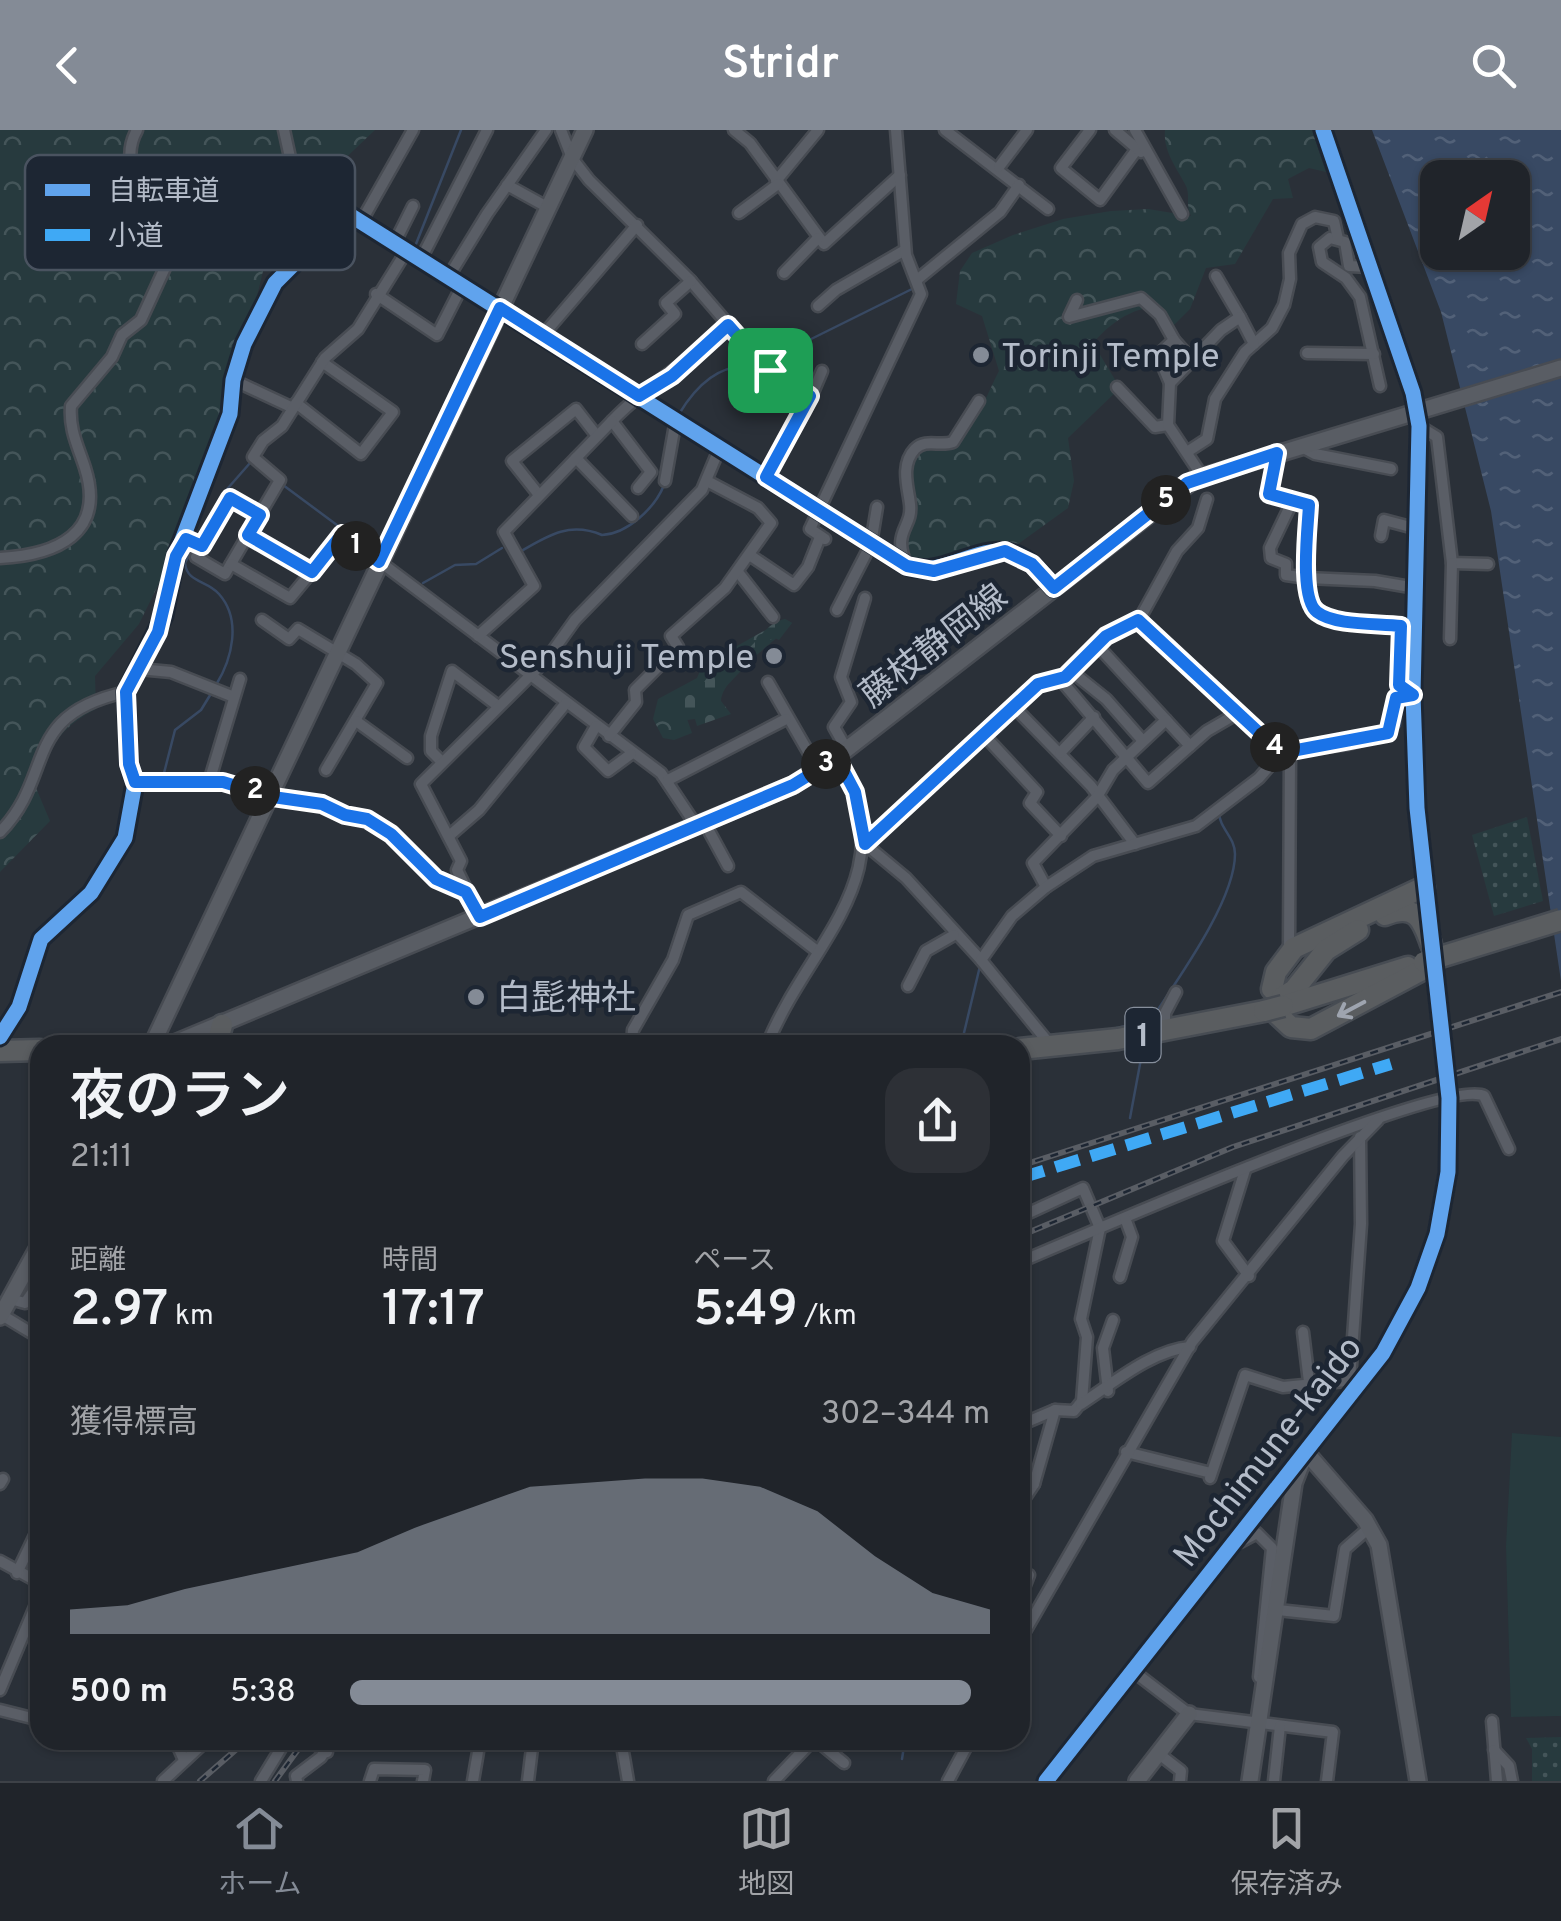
<!DOCTYPE html>
<html lang="ja">
<head>
<meta charset="utf-8">
<style>
	:root { --surface:#20242a; --page:#2d3036; --text:#f1f3f6; --muted:#a2a4a8; --line:#3d4147; --accent:#848b96 }
	body { margin:0; font-family:Overpass,"Noto Sans JP",sans-serif; background:var(--page); color:var(--text); height:100vh; display:flex; flex-direction:column; font-size:38px; white-space:nowrap }
	* { box-sizing:border-box; margin:0 }
	p { font-size:32px; color:var(--muted) }
	.icon { flex:none; width:55px; height:55px; fill:none; stroke:currentColor; stroke-width:2; stroke-linecap:round; stroke-linejoin:round }
	.map { position:relative; flex:1; overflow:hidden }
	.sheet { position:absolute; left:30px; top:905px; width:1000px; height:715px; display:flex; flex-direction:column; background:var(--surface); border-radius:30px; box-shadow:0 2px 8px #0004,0 0 0 2px var(--line) }
	.sheet>* { flex:none }
	.needle { width:65px; rotate:34deg }
	.fabs { position:absolute; left:1420px; top:30px; display:grid; gap:20px }
	.fabs a { display:grid; place-items:center; width:110px; height:110px; border-radius:20px; background:var(--surface); box-shadow:0 2px 8px #0004,0 0 0 2px var(--line); font-size:50px }
	.pin { position:absolute; display:grid; place-items:center; width:85px; height:85px; color:#fff; margin:-42px; border-radius:20px; box-shadow:0 5px 15px #0006 }
	.km { position:absolute; width:50px; height:50px; margin:-25px; border-radius:50%; background:#222; color:#fff; font-size:28px; line-height:50px; text-align:center }
	.round { display:grid; place-items:center; flex:none; width:105px; height:105px; border-radius:30px; background:var(--page) }
	.headline { display:flex; align-items:center; justify-content:space-between; height:170px; padding:0 40px }
	h1 { font-size:55px; font-weight:600; line-height:75px }
	.figures { display:grid; grid-template-columns:repeat(3,1fr); gap:15px; height:170px; padding:10px 40px }
	.figures div { display:grid; align-content:center }
	.figures b { font-size:50px; font-weight:600 }
	.figures small { font-size:28px; font-weight:400 }
	.figures p { font-size:28px }
	.chart { height:280px; padding:20px 40px }
	.chart p { display:flex; justify-content:space-between }
	.chart svg { width:100%; height:180px; margin-top:10px; fill:var(--accent); opacity:.7 }
	ul { padding:0 40px; list-style:none; font-size:32px }
	li { display:grid; grid-template-columns:160px 120px 1fr; align-items:center; height:75px }
	li i { height:25px; border-radius:12px; background:var(--accent) }
	header { display:flex; justify-content:space-between; align-items:center; height:130px; padding:0 40px; background:var(--accent); color:#fff; font-size:45px; font-weight:600 }
	.tab-bar { display:flex; justify-content:space-around; align-items:center; height:140px; border-top:2px solid var(--line); background:var(--surface); font-size:28px; color:var(--muted) }
	.tab-bar a { display:grid; justify-items:center; gap:5px }
	.tab-bar .active { color:var(--accent) }
	.map>svg:first-child { display:block }
	.grass { fill:url(#grass-dots) }
	.forest { fill:url(#forest-crowns) }
	.cemetery { fill:url(#cemetery-stones) }
	.garden { fill:#273a3e }
	.water { fill:url(#water-ripples); fill-rule:evenodd }
	.lines { fill:none; stroke-linecap:round; stroke-linejoin:round }
	.stream { stroke:#384963; stroke-width:2.5 }
	.street-casing { stroke:#484c53; stroke-width:15 }
	.secondary-casing { stroke:#484c53; stroke-width:20 }
	.highway-casing { stroke:#474c53; stroke-width:25 }
	.street { stroke:#5a5e66; stroke-width:10 }
	.secondary { stroke:#595d64; stroke-width:15 }
	.highway { stroke:#5a5d60; stroke-width:20 }
	.rail-casing { stroke:#595d64; stroke-width:6 }
	.rail { stroke:#1d2633; stroke-width:2.5; stroke-dasharray:8; stroke-linecap:butt }
	.highway-bridge-casing { stroke:#474c53; stroke-width:25; stroke-linecap:butt }
	.highway-bridge { stroke:#5a5d60; stroke-width:20 }
	.quiet { stroke:#3fa9f5; stroke-width:12; stroke-dasharray:25 12; stroke-linecap:butt }
	.cycleway-casing { stroke:#1d2633; stroke-width:21 }
	.cycleway { stroke:#60a3ed; stroke-width:15 }
	.oneway { stroke:#9ea4af }
	.route-casing { stroke:#fff; stroke-width:20 }
	.route { stroke:#1a73e8; stroke-width:12 }
	.poi-dot { fill:#848b96; stroke:#1d2633; stroke-width:4 }
	.labels { text-anchor:middle; stroke-width:9; stroke-linejoin:round; paint-order:stroke }
	.shield { fill:#1d2633; stroke:#878f9c; stroke-width:2.5 }
	.shield-label { font-size:32px; font-weight:bold; fill:#b4bcc9 }
	.poi-label { font-size:35px; fill:#b4bcc9; stroke:#1d2633; text-anchor:start }
	.street-label { font-size:35px; fill:#b4bcc9; stroke:#1d2633 }
	.key { fill:#1d2633; stroke:#4a5360; stroke-width:2.5 }
	.key-label { font-size:28px; fill:#b4bcc9 }
</style>
</head>
<body>
<header><svg class="icon" aria-label="back" viewBox="0 0 24 24"><path d="M15 5l-7 7 7 7"/></svg>Stridr<svg class="icon" aria-label="search" viewBox="0 0 24 24"><circle cx="10" cy="10" r="6"/><path d="M15 15l6 6"/></svg></header>
<div class="map">
<svg width="1561" height="1651" viewBox="0 0 1561 1651">
	<defs>
		<pattern id="grass-dots" width="8" height="8" patternUnits="userSpaceOnUse" patternTransform="scale(2.5)"><rect width="8" height="8" fill="#273a3e"/><path d="M2 2h.1M6 6h.1" fill="none" stroke="#445559" stroke-width="1.8" stroke-linecap="round"/></pattern>
		<pattern id="forest-crowns" width="20" height="18" patternUnits="userSpaceOnUse" patternTransform="scale(2.5)"><rect width="20" height="18" fill="#273a3e"/><path d="M2 6a3 3 0 1 1 6 0M12 15a3 3 0 1 1 6 0" fill="none" stroke="#445559"/></pattern>
		<pattern id="cemetery-stones" width="16" height="16" patternUnits="userSpaceOnUse" patternTransform="scale(2.5)"><rect width="16" height="16" fill="#273a3e"/><path d="M2 7V4a2 2 0 0 1 4 0v3zM10 15v-3a2 2 0 0 1 4 0v3z" fill="#445559"/></pattern>
		<pattern id="water-ripples" width="26" height="14" patternUnits="userSpaceOnUse" patternTransform="scale(2.5)"><rect width="26" height="14" fill="#384963"/><path d="M2 4q2-2 4 0t4 0M15 11q2-2 4 0t4 0" fill="none" stroke="#526178"/></pattern>
	</defs>
	<rect width="100%" height="100%" fill="#2a3038"/>
	<g class="grass">
		<path d="M1527,687L1543,771L1494,786L1472,705Z"/>
		<path d="M1561,1607V1651H1532V1619L1526,1608Z"/>
	</g>
	<g class="forest">
		<path d="M0,0H375L334,39L330,71L314,70L269,117L252,186L233,225L228,273L166,439L139,494L95,546L96,579C60,597 47,620 36,658L50,691L0,742Z"/>
		<path d="M1165,0H1312L1326,42L1309,38L1288,49L1293,68L1273,69L1235,134L1206,138L1190,179L1169,200L1147,178C1125,182 1107,197 1093,213L1120,258L1068,308L1074,351L1068,378L1011,419L936,437L910,432L903,408L914,325L923,318C931,317 941,320 948,318C970,312 989,259 999,241L982,186L956,174L960,141L972,123L1013,105L1063,89L1111,81L1148,79L1191,86C1185,74 1191,64 1185,54C1176,37 1163,21 1165,0Z"/>
		<path d="M785,489L792,493C778,511 722,546 721,571L686,586L692,603L674,610L663,608L653,589L658,569L697,548L702,536L712,530Z"/>
	</g>
	<path class="cemetery" d="M785,489L792,493L779,510L773,507L721,562V571L731,584L697,596L695,589L687,590L683,580H676L671,571C698,557 734,535 755,512C763,502 773,491 785,489Z"/>
	<path class="garden" d="M1512,1303L1561,1307V1586L1511,1587L1506,1416Z"/>
	<path class="water" d="M1372,0H1561V851L1491,381L1441,182ZM1438,48H1512V122H1438Z"/>
	<g class="lines">
		<g class="stream">
			<path d="M414,119L461,0"/>
			<path d="M771,235L791,219L916,157"/>
			<path d="M679,284C696,256 721,230 757,238"/>
			<path d="M283,355L345,401"/>
			<path d="M518,423C547,406 569,391 602,405C627,404 655,378 664,355"/>
			<path d="M423,453L455,435L476,434L502,418"/>
			<path d="M216,555C232,529 242,490 219,464C207,450 187,453 185,433L221,366L250,333"/>
			<path d="M1392,604L1400,596L1402,575"/>
			<path d="M163,647L175,600L201,580L212,562"/>
			<path d="M1117,898L1151,890C1177,850 1235,771 1235,724C1235,707 1219,698 1219,682"/>
			<path d="M963,907L980,836"/>
			<path d="M1130,988L1143,918"/>
			<path d="M902,1629L905,1610"/>
		</g>
		<g class="street-casing">
			<g id="street">
				<path d="M284,0L293,41L329,65L334,75"/>
				<path d="M561,0L572,28L589,50L689,149L764,236L810,266"/>
				<path d="M734,0L750,13L824,114L900,45"/>
				<path d="M945,0L1048,79"/>
				<path d="M1090,0L1061,38L1100,70L1137,19"/>
				<path d="M1115,0L1141,22"/>
				<path d="M1135,0L1182,84"/>
				<path d="M999,37L1027,0"/>
				<path d="M776,51L818,0"/>
				<path d="M507,55L547,77"/>
				<path d="M739,83L778,54"/>
				<path d="M361,92L413,0"/>
				<path d="M395,112L413,76"/>
				<path d="M421,129L487,0"/>
				<path d="M1369,137L1349,136L1345,112L1330,108L1319,117L1322,132L1346,148L1360,167L1380,256"/>
				<path d="M784,143L818,108"/>
				<path d="M449,146L487,84L546,0"/>
				<path d="M1216,146L1240,187"/>
				<path d="M918,149L1000,82L1019,55"/>
				<path d="M376,164L437,205L463,154"/>
				<path d="M1077,170L1069,187L1141,168L1160,185L1174,210"/>
				<path d="M818,176L836,160L905,120"/>
				<path d="M543,205L637,95"/>
				<path d="M642,214L675,184L666,173L691,151"/>
				<path d="M1307,223L1374,224"/>
				<path d="M233,250L293,278"/>
				<path d="M1170,253L1158,225L1174,210L1192,230"/>
				<path d="M1117,257L1155,297L1168,295"/>
				<path d="M296,273L361,324L393,282L322,232"/>
				<path d="M1419,296L1437,307L1452,433L1488,434"/>
				<path d="M1302,317L1315,324L1391,339"/>
				<path d="M1187,322L1207,309L1215,269L1245,222L1272,198L1284,175L1290,149L1289,123L1302,94L1315,87L1334,91L1338,109"/>
				<path d="M1277,323L1269,364L1309,375L1307,448L1286,445V434L1271,428L1270,418L1292,372"/>
				<path d="M576,328L632,386"/>
				<path d="M1202,346L1168,295L1170,253L1221,200L1240,187L1254,214"/>
				<path d="M767,347L805,281L822,241"/>
				<path d="M665,351L676,289"/>
				<path d="M638,358L651,342L612,291C647,254 693,231 729,195"/>
				<path d="M539,365L512,331L576,279L597,306"/>
				<path d="M260,385L230,368L196,427L225,444L280,350L253,327L263,311L282,296L325,228L358,199L407,120"/>
				<path d="M249,405L312,441"/>
				<path d="M1381,406L1384,390L1418,399"/>
				<path d="M825,409L810,399L921,164L906,125L896,0"/>
				<path d="M751,426L794,455L808,437L820,407"/>
				<path d="M0,428C56,425 106,404 85,338C78,316 69,300 71,276L112,227L122,205L141,190L169,129L173,108C156,75 114,41 137,0"/>
				<path d="M231,434L290,468L343,404L661,643L695,694"/>
				<path d="M907,436C891,400 913,399 910,374C908,357 900,335 915,319C926,308 940,317 953,312L979,271"/>
				<path d="M738,442L773,487"/>
				<path d="M837,480L871,414L877,377"/>
				<path d="M262,490L289,509L298,499L356,534L377,553L326,640"/>
				<path d="M1139,490L1281,623"/>
				<path d="M478,506L534,456L504,402L612,291"/>
				<path d="M1450,509L1452,433"/>
				<path d="M1097,515L1190,616"/>
				<path d="M139,539L171,542L234,567"/>
				<path d="M1071,541L1106,569L1143,611"/>
				<path d="M1060,549L1148,653L1207,601L1238,583"/>
				<path d="M768,552L818,639"/>
				<path d="M1412,564L1399,555L1401,496C1366,492 1302,498 1307,448L1375,451L1416,458"/>
				<path d="M1014,577L1091,656L1135,714"/>
				<path d="M356,591L407,628"/>
				<path d="M596,596L584,617L608,641L631,624"/>
				<path d="M984,605L1037,662L1030,673L1061,706"/>
				<path d="M609,606L636,572L635,560L678,517L671,506L725,458L771,393L758,378L707,351"/>
				<path d="M847,620L834,597L851,572L841,547L865,468"/>
				<path d="M1060,623L1094,587"/>
				<path d="M442,632L431,621V606L452,541L498,576"/>
				<path d="M668,650L786,589"/>
				<path d="M209,652L240,549"/>
				<path d="M135,653L223,652L273,667L322,674L379,696L436,749L466,761"/>
				<path d="M703,690L728,736"/>
				<path d="M0,702C56,645 20,585 126,562"/>
				<path d="M449,706L479,680L566,573"/>
				<path d="M1046,757L1033,733L1097,667L1113,640L1166,590"/>
				<path d="M480,787L457,740L461,731L421,654L547,529L575,490L702,360L720,317"/>
				<path d="M1289,821L1290,621"/>
				<path d="M981,830L906,748L865,714L1039,554L1065,547L1105,506L1139,490L1177,421L1198,398L1207,369"/>
				<path d="M908,856L926,821L954,805"/>
				<path d="M1165,895V883L1176,862"/>
				<path d="M0,907L19,877L41,809L91,763L125,708L135,653L129,634L126,562L164,486L176,426L230,284L233,250L244,214L275,153L293,135L309,104L334,75L907,436C945,449 982,409 1018,425C1033,431 1043,447 1054,458"/>
				<path d="M632,915L633,900L673,830L688,785L741,762L817,821"/>
				<path d="M767,915C808,812 909,745 837,627"/>
				<path d="M1052,917L981,830L1012,786L1046,757L1093,726L1196,696L1259,648L1281,623L1348,614L1388,603L1397,569L1413,565"/>
				<path d="M1245,1040L1223,1111L1249,1146"/>
				<path d="M1020,1087L1083,1058L1100,1098L1081,1189L1087,1207L1082,1271L1074,1281L1055,1280"/>
				<path d="M1020,1132C1079,1107 1447,946 1484,966L1509,1019"/>
				<path d="M1120,1147L1132,1107L1125,1088"/>
				<path d="M10,1169L25,1173L40,1152"/>
				<path d="M2,1185L40,1208"/>
				<path d="M1303,1202L1309,1252"/>
				<path d="M1350,1250L1361,1094L1360,1007"/>
				<path d="M1108,1261L1103,1218L1113,1190"/>
				<path d="M1081,1274C1112,1254 1152,1220 1190,1217"/>
				<path d="M1020,1295L1055,1280L1034,1354L1020,1375"/>
				<path d="M1126,1322L1211,1343"/>
				<path d="M1020,1340L1034,1354"/>
				<path d="M1210,1348L1245,1245L1283,1257L1356,1250"/>
				<path d="M0,1354L3,1349"/>
				<path d="M1240,1412L1257,1403L1272,1418L1259,1547"/>
				<path d="M0,1431L40,1453"/>
				<path d="M17,1443L40,1395"/>
				<path d="M1020,1468L1029,1445"/>
				<path d="M1278,1480L1334,1486L1345,1419L1370,1397"/>
				<path d="M1020,1510L1192,1212L1343,1026L1378,990"/>
				<path d="M1133,1541L1189,1584L1333,1602L1327,1651"/>
				<path d="M0,1560L40,1465"/>
				<path d="M0,1580L40,1590"/>
				<path d="M1492,1591L1497,1651"/>
				<path d="M101,1610H109"/>
				<path d="M175,1610L184,1630"/>
				<path d="M308,1610L327,1622"/>
				<path d="M401,1610V1614"/>
				<path d="M621,1610L628,1651"/>
				<path d="M816,1610L844,1633"/>
				<path d="M1494,1620L1509,1636L1512,1651"/>
				<path d="M1159,1624L1181,1641L1180,1651"/>
				<path d="M163,1651L207,1610"/>
				<path d="M261,1651L286,1610"/>
				<path d="M297,1651L296,1646L321,1627L332,1610"/>
				<path d="M370,1651L374,1639L425,1640L423,1651"/>
				<path d="M473,1651L480,1610"/>
				<path d="M528,1651L533,1610"/>
				<path d="M774,1651L813,1610"/>
				<path d="M948,1651L970,1610"/>
				<path d="M1274,1651L1280,1596"/>
			</g>
		</g>
		<g class="secondary-casing">
			<g id="secondary">
				<path d="M152,915L585,0"/>
				<path d="M170,915L793,655L838,626L1195,349L1561,238"/>
				<path d="M0,1187L40,1114"/>
				<path d="M1046,1651L1383,1223L1418,1158L1437,1104L1448,1042L1449,968L1417,678L1413,565L1419,296L1413,263L1323,0"/>
				<path d="M1137,1651L1189,1584"/>
				<path d="M1250,1651L1294,1353L1306,1322L1365,1390L1379,1415L1418,1651"/>
			</g>
		</g>
		<g class="highway-casing">
			<g id="highway">
				<path d="M1385,785C1415,773 1422,788 1431,814"/>
				<path d="M1272,859L1276,842L1294,818L1424,757"/>
				<path d="M1281,868L1294,860L1326,820L1358,800"/>
				<path d="M1283,876L1408,837"/>
				<path d="M1278,885L1291,897L1311,899L1424,839"/>
				<path d="M222,895L219,907L224,915"/>
				<path d="M1020,919L1118,909L1264,881"/>
				<path d="M0,921L40,920"/>
			</g>
		</g>
		<use href="#street" class="street"/>
		<use href="#secondary" class="secondary"/>
		<use href="#highway" class="highway"/>
		<g class="rail-casing">
			<g id="rail">
				<path d="M1020,1036L1561,862"/>
				<path d="M1020,1106L1233,1017L1561,909"/>
				<path d="M200,1651L247,1610"/>
				<path d="M275,1651L305,1610"/>
			</g>
		</g>
		<use href="#rail" class="rail"/>
		<g class="highway-bridge-casing">
			<g id="highway-bridge">
				<path d="M1424,832L1561,790"/>
				<path d="M1264,881L1283,876"/>
			</g>
		</g>
		<use href="#highway-bridge" class="highway-bridge"/>
		<path class="quiet" d="M1020,1048L1391,934"/>
		<g class="cycleway-casing">
			<g id="cycleway">
				<path d="M0,907L19,877L41,809L91,763L125,708L135,653L129,634L126,562L164,486L176,426L230,284L233,250L244,214L275,153L293,135L309,104L334,75L907,436C945,449 982,409 1018,425C1033,431 1043,447 1054,458"/>
				<path d="M1046,1651L1383,1223L1418,1158L1437,1104L1448,1042L1449,968L1417,678L1413,565L1419,296L1413,263L1323,0"/>
			</g>
		</g>
		<use href="#cycleway" class="cycleway"/>
	</g>
	<defs><path id="oneway-shaft" d="M-6 0H5M1.5-3L5.5 0L1.5 3" fill="none" stroke-width="1.6" stroke-linecap="round" stroke-linejoin="round" transform="scale(2.5)"/></defs>
	<use class="oneway" href="#oneway-shaft" transform="translate(1351 879) rotate(152)"/>
	<g class="lines">
		<g class="route-casing">
			<path id="route" d="M500,178L639,266L672,246L728,195L764,236L810,266L766,347L907,436L934,441L1005,421L1032,434L1054,458L1187,353L1277,323L1269,364L1309,375C1308,397 1299,468 1317,482C1335,496 1379,493 1401,496L1399,555L1413,565L1396,568L1388,603L1281,623L1138,490L1106,506L1065,547L1038,554L865,714L855,662L837,628L793,655L480,787L466,762L436,749L391,704L367,689L345,685L322,674L273,667L223,652H135L129,634L126,562L158,502L176,426L186,409L202,416L230,368L260,385L248,405L312,442L342,404L379,432Z"/>
		</g>
		<use href="#route" class="route"/>
	</g>
	<g class="poi-dot">
		<circle cx="981" cy="225" r="10"/>
		<circle cx="774" cy="526" r="10"/>
		<circle cx="476" cy="867" r="10"/>
	</g>
	<g class="labels">
		<rect class="shield" x="1125.5" y="878" width="35" height="54" rx="8"/>
		<g class="shield-label">
			<text x="1143" y="916">1</text>
		</g>
		<g class="poi-label">
			<text x="1001" y="237">Torinji Temple</text>
			<text x="754" y="538" text-anchor="end">Senshuji Temple</text>
			<text x="496" y="879">白髭神社</text>
		</g>
		<g class="street-label">
			<text transform="translate(933 515) rotate(-38)" y="12">藤枝静岡線</text>
			<text transform="translate(1267 1321) rotate(-52)" y="12">Mochimune-kaido</text>
		</g>
	</g>
	<rect x="25" y="25" width="330" height="115" rx="15" class="key"/>
	<rect x="45" y="54" width="45" height="12" fill="#60a3ed"/>
	<rect x="45" y="99" width="45" height="12" fill="#3fa9f5"/>
	<g class="key-label">
		<text x="108" y="70">自転車道</text>
		<text x="108" y="115">小道</text>
	</g>
</svg>
<div class="fabs">
<a><svg class="needle" viewBox="-14 -14 28 28"><path d="M0-13l5 13h-10z" fill="#e53935"/><path d="M0 13l5-13h-10z" fill="#a2a4a8"/></svg></a>
</div>
<div class="pin" style="left:770px;top:240px;background:#1e9e55"><svg class="icon" aria-label="arrive" viewBox="0 0 24 24"><path d="M6 21V4h12l-3 4 3 4H6"/></svg></div>
<b class="km" style="left:356px;top:416px">1</b>
<b class="km" style="left:255px;top:661px">2</b>
<b class="km" style="left:826px;top:634px">3</b>
<b class="km" style="left:1275px;top:617px">4</b>
<b class="km" style="left:1166px;top:370px">5</b>
<section class="sheet">
<div class="headline"><div><h1>夜のラン</h1><p>21:11</p></div><a class="round"><svg class="icon" aria-label="share" viewBox="0 0 24 24"><path d="M12 15V3M7 8l5-5 5 5M5 13v7h14v-7"/></svg></a></div>
<div class="figures">
<div><p>距離</p><b>2.97<small> km</small></b></div>
<div><p>時間</p><b>17:17</b></div>
<div><p>ペース</p><b>5:49<small> /km</small></b></div>
</div>
<div class="chart"><p><span>獲得標高</span>302–344 m</p>
<svg viewBox="0 0 160 44" preserveAspectRatio="none"><path d="M0 44V38L10 37L20 33L30 30L40 27L50 24L60 18L70 13L80 8L90 7L100 6L110 6L120 8L130 14L140 25L150 34L160 38V44z"/></svg>
</div>
<ul>
<li><b>500 m</b>5:38<i style="width:97%"></i></li>
</ul>
</section>
</div>
<nav class="tab-bar">
<a class="active"><svg class="icon" aria-label="home" viewBox="0 0 24 24"><path d="M3 11l9-7 9 7M6 9v11h12V9"/></svg>ホーム</a>
<a><svg class="icon" aria-label="map" viewBox="0 0 24 24"><path d="M3 6l6-2 6 2 6-2v14l-6 2-6-2-6 2zM9 4v14M15 6v14"/></svg>地図</a>
<a><svg class="icon" aria-label="saved" viewBox="0 0 24 24"><path d="M7 4h10v16l-5-4-5 4z"/></svg>保存済み</a>
</nav>
</body>
</html>
